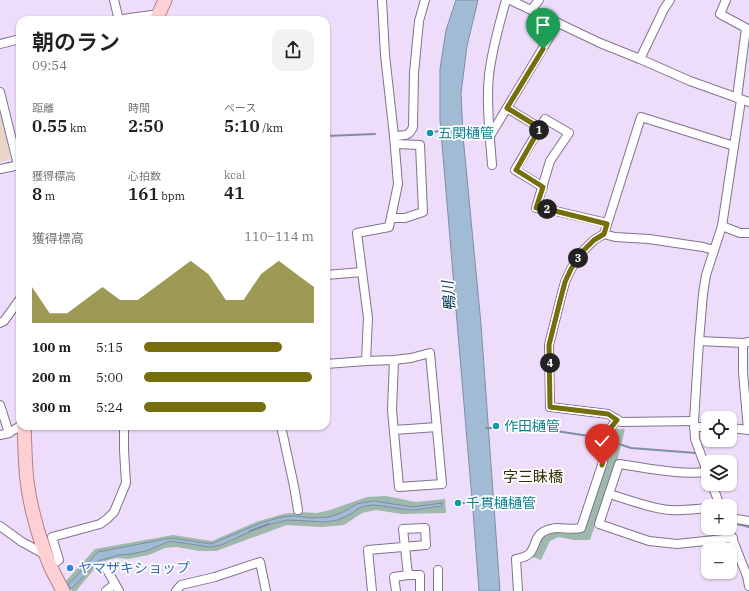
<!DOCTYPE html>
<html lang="ja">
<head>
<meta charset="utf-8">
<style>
	:root { --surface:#fff; --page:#f2f2f2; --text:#202124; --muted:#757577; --accent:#766e0d }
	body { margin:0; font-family:"IBM Plex Serif","Noto Sans JP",serif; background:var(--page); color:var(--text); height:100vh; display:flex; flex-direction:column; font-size:15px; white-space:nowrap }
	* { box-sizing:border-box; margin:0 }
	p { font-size:13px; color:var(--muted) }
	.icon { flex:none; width:22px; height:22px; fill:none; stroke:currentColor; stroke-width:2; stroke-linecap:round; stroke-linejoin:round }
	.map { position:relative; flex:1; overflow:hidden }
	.details { position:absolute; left:16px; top:16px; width:314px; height:414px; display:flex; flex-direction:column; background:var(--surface); border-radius:12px; box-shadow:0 1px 3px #0004 }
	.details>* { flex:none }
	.controls { position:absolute; left:701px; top:411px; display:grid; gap:8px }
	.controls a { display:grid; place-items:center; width:36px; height:36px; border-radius:8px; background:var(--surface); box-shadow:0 1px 3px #0004; font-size:20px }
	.pin { position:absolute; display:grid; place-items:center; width:34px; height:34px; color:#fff; margin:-41px -17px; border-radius:50% 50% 50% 0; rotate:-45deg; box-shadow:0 0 4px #0007 }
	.pin .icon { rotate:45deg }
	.km { position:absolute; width:20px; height:20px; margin:-10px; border-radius:50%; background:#222; color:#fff; font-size:11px; line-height:20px; text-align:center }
	.round { display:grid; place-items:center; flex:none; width:42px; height:42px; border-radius:12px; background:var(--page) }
	.head { display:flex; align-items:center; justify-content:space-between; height:68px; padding:0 16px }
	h1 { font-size:22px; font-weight:600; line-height:30px }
	.metrics { display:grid; grid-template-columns:repeat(3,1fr); gap:6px; height:68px; padding:4px 16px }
	.metrics div { display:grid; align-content:center }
	.metrics b { font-size:17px; font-weight:600 }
	.metrics small { font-size:11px; font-weight:400 }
	.metrics p { font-size:11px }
	.chart { height:112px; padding:8px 16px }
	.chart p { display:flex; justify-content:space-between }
	.chart svg { width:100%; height:72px; margin-top:4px; fill:var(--accent); opacity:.7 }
	ul { padding:0 16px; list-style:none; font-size:13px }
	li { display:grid; grid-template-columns:64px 48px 1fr; align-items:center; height:30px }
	li i { height:10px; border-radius:5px; background:var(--accent) }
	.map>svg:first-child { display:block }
	.education { fill:#ead6c7 }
	.green { fill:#9eb9ac }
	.water { fill:#a1bbd4; stroke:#7e8ea3 }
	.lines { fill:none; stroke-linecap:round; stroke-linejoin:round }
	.stream { stroke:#7e8ea3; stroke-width:2 }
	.minor-casing { stroke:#82728e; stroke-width:10 }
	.primary-casing { stroke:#b47f88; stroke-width:15 }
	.minor { stroke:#fff; stroke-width:8 }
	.primary { stroke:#fed0d4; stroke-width:13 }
	.route-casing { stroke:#fff; stroke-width:8 }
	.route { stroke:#766e0d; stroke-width:5 }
	.culture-dot { fill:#0f9aa8; stroke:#fff; stroke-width:1.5 }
	.shop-dot { fill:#3f7fe0; stroke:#fff; stroke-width:1.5 }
	.labels { text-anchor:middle; stroke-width:3.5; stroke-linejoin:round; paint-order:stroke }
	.culture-label { font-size:14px; fill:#0d838f; stroke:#fff; text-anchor:start }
	.shop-label { font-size:14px; fill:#366cbe; stroke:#fff; text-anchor:start }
	.water-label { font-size:15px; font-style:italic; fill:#033052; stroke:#fff }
	.neighbourhood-label { font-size:15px; fill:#312e02; stroke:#fff }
</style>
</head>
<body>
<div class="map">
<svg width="749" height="591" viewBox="0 0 749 591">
	<rect width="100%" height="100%" fill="#eedcfb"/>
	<path class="education" d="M0,114L11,159L0,162Z"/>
	<g class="green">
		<path d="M615,429H625L617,461L590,540H574L558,537L550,541L541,560L532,557L543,536L548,532H578L612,433Z"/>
		<path d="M386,496L416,502L445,499L446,513L402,514L376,510L362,513L344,525L322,527L287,525L216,551H199L177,547L165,548L149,555L128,559L117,558L100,562L76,591H72L66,581L95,549L173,535L212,541L256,522L283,514L300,512L317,513L330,510L367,497Z"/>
	</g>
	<g class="water">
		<path d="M456,0H478L467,46L461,93L463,136L481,324L500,591H479L473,511L440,120V69L446,30Z"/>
		<path d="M373,501L413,507L442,503V506L414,510L402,509L384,506L372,505L366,506L359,508L351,514L338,520L325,522L288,520L262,526L221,545L210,547L170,541L146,551L131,554L119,555L101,560H99L71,589L68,584L74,579L98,552L171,538L211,544L261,523L282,517L295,516L312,518L329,517L343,512L357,504Z"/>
	</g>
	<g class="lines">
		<g class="stream">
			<path d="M431,132L442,131"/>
			<path d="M326,136L375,134"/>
			<path d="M5,164L14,162"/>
			<path d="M508,426L518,425L530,427L602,438L606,439"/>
			<path d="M486,428H495"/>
			<path d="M610,441L631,448L696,453"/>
			<path d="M459,503H474"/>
			<path d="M733,523L749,527"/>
			<path d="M250,531L269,524"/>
		</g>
		<g class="minor-casing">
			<g id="minor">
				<path d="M114,0L119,20"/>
				<path d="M510,0L600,43L640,59L690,81L749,102"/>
				<path d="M726,0L720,14L746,28L737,98"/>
				<path d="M531,10L539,0"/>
				<path d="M115,20L152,15L158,16"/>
				<path d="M0,44L20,39"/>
				<path d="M640,59L664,9L670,0"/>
				<path d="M0,92L18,165"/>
				<path d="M507,108L540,128"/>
				<path d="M394,136C404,135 409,137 413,127L414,73L419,21L425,0"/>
				<path d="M490,136L558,23"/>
				<path d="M492,165C490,136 486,105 489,75C492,49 499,25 506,0"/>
				<path d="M0,169L20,165"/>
				<path d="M543,187L515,170L545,119L569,133L550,161L536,208L547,209L607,223"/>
				<path d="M391,218H405L423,212L420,145L395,144"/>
				<path d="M722,226L740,233H749"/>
				<path d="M604,234L615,237L649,239L703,247L714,250"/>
				<path d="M326,275L362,272"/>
				<path d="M0,323L4,321L20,299"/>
				<path d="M699,341L743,343L749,342"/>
				<path d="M743,343V372L748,430"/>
				<path d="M366,361L368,318L357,233L389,227L398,184L394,136L385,55L382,0"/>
				<path d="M326,364L366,361L394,360L411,358L430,353L442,484L399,487L392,410L394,360"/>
				<path d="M0,405L9,433"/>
				<path d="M694,421L621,422L608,414L550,407L549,345L560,301L565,282L571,269L582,252L594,240L604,234L641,117L734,146"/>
				<path d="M281,426L294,486L298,510"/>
				<path d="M694,427H708"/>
				<path d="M730,428L749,430"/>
				<path d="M394,430L437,427"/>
				<path d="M0,435L9,433L20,426"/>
				<path d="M707,472C678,475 648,468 619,464L599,524L649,541L677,544L733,538"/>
				<path d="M708,474L695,439L694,421L699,341L703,294L706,275L722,226L741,100"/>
				<path d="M712,484L720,506"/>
				<path d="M609,494C627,499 651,509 670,510C682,511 696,509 708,508"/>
				<path d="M730,518L749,521"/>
				<path d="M0,526L22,542L46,555"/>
				<path d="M728,528L747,576L749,586"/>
				<path d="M50,565L59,560L52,537L100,524L107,519L114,512L126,483L124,450V426"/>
				<path d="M106,568L119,591"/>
				<path d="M106,591L115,584"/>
				<path d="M176,591L181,585L215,577L260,562L266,591"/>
				<path d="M372,591L368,550L426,545L425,528L403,529L408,575H420V591"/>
				<path d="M396,591L394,577L408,575"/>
				<path d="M438,591V570"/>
				<path d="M518,591L516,559C521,558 527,557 530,553C536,546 535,536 543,532C556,524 567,531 581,528L602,465L610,429L617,419"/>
			</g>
		</g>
		<g class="primary-casing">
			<g id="primary">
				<path d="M156,20L165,0"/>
				<path d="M24,426C25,444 25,463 27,481C30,504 38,534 46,555C50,568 57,579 63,591"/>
			</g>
		</g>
		<use href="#minor" class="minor"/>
		<use href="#primary" class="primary"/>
	</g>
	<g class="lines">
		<g class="route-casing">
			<path id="route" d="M543,49L507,108L540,128L516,170L543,187L536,208L547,209L607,224L604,234L594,240L582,252L571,269L565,282L560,301L549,345L550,407L608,414L617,420L610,429L602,465"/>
		</g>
		<use href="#route" class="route"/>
	</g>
	<g class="culture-dot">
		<circle cx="430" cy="133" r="4"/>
		<circle cx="496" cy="426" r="4"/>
		<circle cx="458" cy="503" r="4"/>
	</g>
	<circle class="shop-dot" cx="70" cy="568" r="4"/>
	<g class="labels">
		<g class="culture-label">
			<text x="438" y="138">五関樋管</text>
			<text x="504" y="431">作田樋管</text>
			<text x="466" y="508">千貫樋樋管</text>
		</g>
		<g class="shop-label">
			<text x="78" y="573">ヤマザキショップ</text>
		</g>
		<g class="water-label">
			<text transform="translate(449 296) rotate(-95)" y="5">鴨川</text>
		</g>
		<g class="neighbourhood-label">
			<text x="533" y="482">字三眛橋</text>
		</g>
	</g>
</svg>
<div class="controls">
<a><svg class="icon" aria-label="locate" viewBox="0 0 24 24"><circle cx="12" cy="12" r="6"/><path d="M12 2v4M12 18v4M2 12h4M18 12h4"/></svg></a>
<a><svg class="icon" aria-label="layers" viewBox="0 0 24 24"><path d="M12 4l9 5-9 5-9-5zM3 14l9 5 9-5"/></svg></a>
<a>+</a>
<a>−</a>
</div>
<div class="pin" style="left:543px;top:49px;background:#1e9e55"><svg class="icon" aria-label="arrive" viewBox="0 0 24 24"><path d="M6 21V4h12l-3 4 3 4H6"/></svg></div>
<div class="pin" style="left:602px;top:465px;background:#d93025"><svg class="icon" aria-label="check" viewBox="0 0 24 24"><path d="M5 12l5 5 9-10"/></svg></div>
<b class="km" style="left:539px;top:130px">1</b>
<b class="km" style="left:547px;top:209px">2</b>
<b class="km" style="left:578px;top:258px">3</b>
<b class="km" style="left:550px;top:363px">4</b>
<section class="details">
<div class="head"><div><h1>朝のラン</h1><p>09:54</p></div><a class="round"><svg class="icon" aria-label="share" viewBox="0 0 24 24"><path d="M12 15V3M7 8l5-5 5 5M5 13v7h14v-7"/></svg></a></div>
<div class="metrics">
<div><p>距離</p><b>0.55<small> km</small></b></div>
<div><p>時間</p><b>2:50</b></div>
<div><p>ペース</p><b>5:10<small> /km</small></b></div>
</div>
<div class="metrics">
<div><p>獲得標高</p><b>8<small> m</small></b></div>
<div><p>心拍数</p><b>161<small> bpm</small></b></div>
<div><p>kcal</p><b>41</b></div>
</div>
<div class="chart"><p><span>獲得標高</span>110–114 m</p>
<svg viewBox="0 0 160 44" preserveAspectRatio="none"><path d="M0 44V22L10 38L20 38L30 30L40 22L50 30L60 30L70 22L80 14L90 6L100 14L110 30L120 30L130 14L140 6L150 14L160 22V44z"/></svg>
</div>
<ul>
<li><b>100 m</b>5:15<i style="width:81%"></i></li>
<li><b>200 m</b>5:00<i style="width:99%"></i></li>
<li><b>300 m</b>5:24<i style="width:72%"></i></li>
</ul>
</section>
</div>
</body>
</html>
